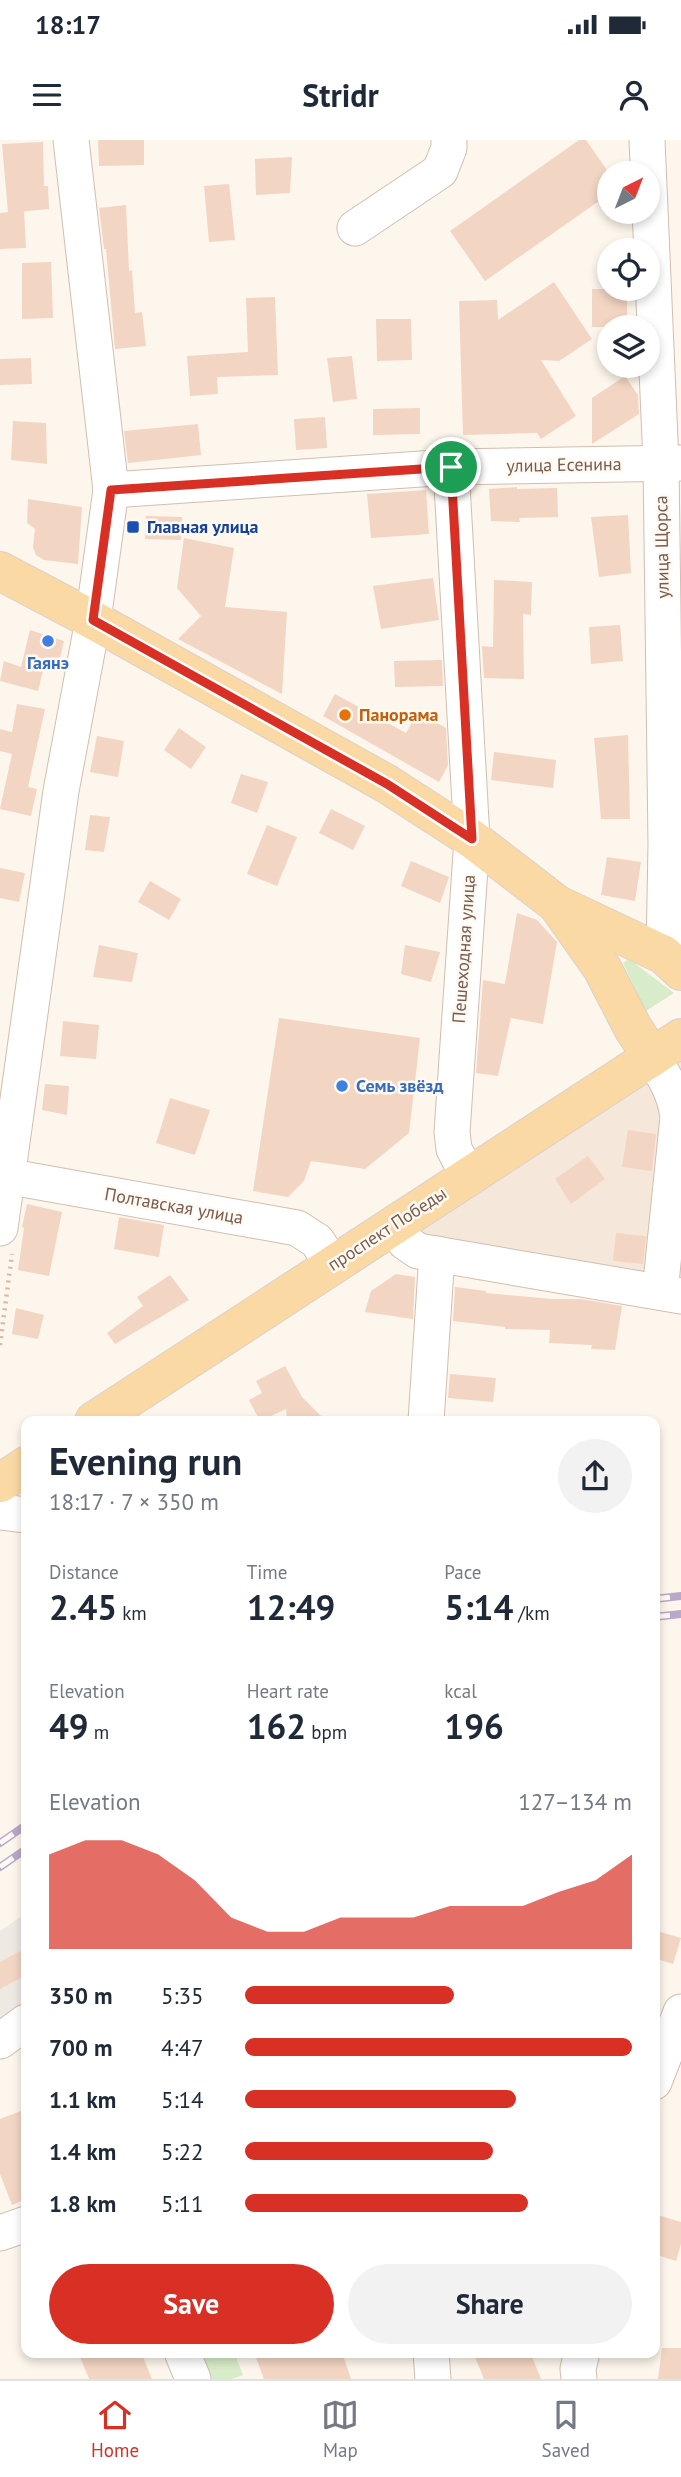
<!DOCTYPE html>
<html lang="en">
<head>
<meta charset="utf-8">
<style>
	:root { --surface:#fff; --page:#f2f2f3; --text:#1f2937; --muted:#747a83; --line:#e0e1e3; --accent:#d93025 }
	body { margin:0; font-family:"PT Sans",sans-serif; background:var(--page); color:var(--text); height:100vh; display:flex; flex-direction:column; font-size:26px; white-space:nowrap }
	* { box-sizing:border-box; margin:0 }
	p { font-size:23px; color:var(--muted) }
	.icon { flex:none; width:38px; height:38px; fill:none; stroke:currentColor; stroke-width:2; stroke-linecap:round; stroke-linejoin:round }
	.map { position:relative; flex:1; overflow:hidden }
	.panel { position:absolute; left:21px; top:1276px; width:639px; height:942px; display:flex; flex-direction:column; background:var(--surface); border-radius:14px; box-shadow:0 4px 10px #0003 }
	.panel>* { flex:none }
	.needle { width:46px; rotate:42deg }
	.buttons { position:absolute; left:597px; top:21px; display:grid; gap:14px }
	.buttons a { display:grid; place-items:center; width:63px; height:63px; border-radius:50%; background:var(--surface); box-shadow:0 4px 10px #0003; font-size:35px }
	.pin { position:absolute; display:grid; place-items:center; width:60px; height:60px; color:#fff; margin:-30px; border:4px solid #fff; border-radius:50%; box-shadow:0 2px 7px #0007 }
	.round { display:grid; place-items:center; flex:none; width:74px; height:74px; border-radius:37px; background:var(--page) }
	.overview { display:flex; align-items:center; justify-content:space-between; height:119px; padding:0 28px }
	h1 { font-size:38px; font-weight:800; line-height:52px }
	.metrics { display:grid; grid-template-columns:repeat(3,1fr); gap:10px; height:119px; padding:7px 28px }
	.metrics div { display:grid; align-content:center }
	.metrics b { font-size:35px; font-weight:800 }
	.metrics small { font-size:19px; font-weight:400 }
	.metrics p { font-size:19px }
	.chart { height:196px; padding:14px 28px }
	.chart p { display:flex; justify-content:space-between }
	.chart svg { width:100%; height:126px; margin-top:7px; fill:var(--accent); opacity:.7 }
	.action { display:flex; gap:14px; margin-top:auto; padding:14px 28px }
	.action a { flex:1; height:80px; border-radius:42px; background:var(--accent); color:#fff; font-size:28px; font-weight:800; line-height:80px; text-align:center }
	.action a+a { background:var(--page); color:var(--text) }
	ul { padding:0 28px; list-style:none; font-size:23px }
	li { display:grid; grid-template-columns:112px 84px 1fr; align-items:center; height:52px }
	li i { height:18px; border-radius:9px; background:var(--accent) }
	.status { display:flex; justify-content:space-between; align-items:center; height:49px; padding:0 35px; background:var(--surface); direction:ltr }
	.status svg { height:19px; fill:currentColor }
	header { display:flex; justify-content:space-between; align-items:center; height:91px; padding:0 28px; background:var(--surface); font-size:32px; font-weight:800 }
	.tabs { display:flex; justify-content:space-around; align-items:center; height:98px; border-top:2px solid var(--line); background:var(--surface); font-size:19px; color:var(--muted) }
	.tabs a { display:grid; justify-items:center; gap:4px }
	.tabs .selected { color:var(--accent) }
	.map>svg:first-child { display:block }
	.residential { fill:#f5e8da }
	.industrial { fill:#efe9e4 }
	.green { fill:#d8ecc9 }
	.building { fill:#f3d5c3 }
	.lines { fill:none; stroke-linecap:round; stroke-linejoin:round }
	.minor-casing { stroke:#d1beb0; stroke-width:37 }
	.major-casing { stroke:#dad1cd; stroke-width:40 }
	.path { stroke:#d9b8a5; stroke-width:4.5; stroke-dasharray:2 5; stroke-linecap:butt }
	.minor { stroke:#fff; stroke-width:35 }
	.major { stroke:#fbd9a5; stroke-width:38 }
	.rail-casing { stroke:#b9a8c9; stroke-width:8 }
	.rail { stroke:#fffaf3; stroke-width:5; stroke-dasharray:16; stroke-linecap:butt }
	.route-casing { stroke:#fff; stroke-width:14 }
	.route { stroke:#d93025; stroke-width:9 }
	.transit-dot { fill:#1a4fb4; stroke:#fffaf3; stroke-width:2.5 }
	.shop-dot { fill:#3f7fe0; stroke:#fffaf3; stroke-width:2.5 }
	.food-dot { fill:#e8710a; stroke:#fffaf3; stroke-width:2.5 }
	.labels { text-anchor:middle; stroke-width:5; stroke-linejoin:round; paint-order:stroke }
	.street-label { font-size:18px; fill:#7a5c4d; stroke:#fffaf3 }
	.transit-label { font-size:18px; font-weight:bold; fill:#164399; stroke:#fffaf3; text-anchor:start }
	.shop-label { font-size:18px; font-weight:bold; fill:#366cbe; stroke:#fffaf3 }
	.food-label { font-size:18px; font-weight:bold; fill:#c56008; stroke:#fffaf3; text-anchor:start }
</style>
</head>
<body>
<div class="status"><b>18:17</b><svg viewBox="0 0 49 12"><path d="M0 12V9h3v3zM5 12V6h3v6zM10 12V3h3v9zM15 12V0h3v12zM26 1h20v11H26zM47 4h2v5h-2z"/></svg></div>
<header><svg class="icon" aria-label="menu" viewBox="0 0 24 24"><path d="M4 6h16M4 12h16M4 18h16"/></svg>Stridr<svg class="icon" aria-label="person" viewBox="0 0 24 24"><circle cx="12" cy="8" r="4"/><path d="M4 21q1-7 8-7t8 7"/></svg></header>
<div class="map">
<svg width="681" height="2239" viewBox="0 0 681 2239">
	<rect width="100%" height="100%" fill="#fdf6ec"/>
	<path class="residential" d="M681,909V1145L434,1104L414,1084Z"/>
	<path class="industrial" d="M26,1773V1863L0,1881V1791Z"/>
	<g class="green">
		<path d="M629,819L674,853L646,871L623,823Z"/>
		<path d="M201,2212H234L243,2235L232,2239H211Z"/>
	</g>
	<g class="building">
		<path d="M98,0H144V25L99,26Z"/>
		<path d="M579,0H586L609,33V54L485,141L450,91Z"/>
		<path d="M43,2L44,46H48L49,69L16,72L24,71L26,108L0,109V73L8,72L2,4Z"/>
		<path d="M292,17L290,53L256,55L255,19Z"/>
		<path d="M229,44L235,100L209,102L204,46Z"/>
		<path d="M126,65L129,131L132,130L135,173L142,172L146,206L115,209L106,109H104L99,68Z"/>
		<path d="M51,122L53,178L22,179V123Z"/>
		<path d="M554,142L592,199L559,221L541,220L576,276L541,299L537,293L463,295L459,161L497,160L498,180Z"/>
		<rect x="592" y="149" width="35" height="38"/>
		<path d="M275,157L278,235L217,237L218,254L190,256L187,216L248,212L246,158Z"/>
		<path d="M376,179H411L412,220L377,221Z"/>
		<path d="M352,216L357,259L333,262L327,218Z"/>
		<path d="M31,218L32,244L0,245V219Z"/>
		<path d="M625,236L638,255L639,274L592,304V258Z"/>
		<path d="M420,268V294L373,295V269Z"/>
		<path d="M325,277L327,308L296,310L294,279Z"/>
		<path d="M13,281L46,283L47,324L11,320Z"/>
		<path d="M198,284L201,315L128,323L124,291Z"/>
		<path d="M517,347V349L557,348L558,377L519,378L520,382L491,381L489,349Z"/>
		<path d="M426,350L429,394L371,398L367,354Z"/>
		<path d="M28,359L82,367L78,424L44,420L36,415L33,407L35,389L27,383Z"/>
		<path d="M628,375L631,433L599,437L591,377Z"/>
		<path d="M146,376L182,377L181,400L145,399Z"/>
		<path d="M184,398L234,408L225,467L287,472L282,554L178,499L201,476L177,448Z"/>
		<path d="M433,438L439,480L381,489L373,446Z"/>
		<path d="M494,440L532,442L531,475L523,474L524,539L484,538L482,506L493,507Z"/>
		<path d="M620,485L623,521L591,524L589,487Z"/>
		<path d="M30,490L64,501L57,531L44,527L38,551L0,541L4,521L21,527Z"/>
		<path d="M442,520L443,546L395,547L394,521Z"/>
		<path d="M335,554L406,593L418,572L446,588L448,625L439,642L323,576Z"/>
		<path d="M17,564L45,569L28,647L37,649L31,676L0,669L12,614L0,611V589L12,592Z"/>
		<path d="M179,588L206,607L191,629L164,610Z"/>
		<path d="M628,595L630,679H601L594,598Z"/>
		<path d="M97,596L124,601L118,637L90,632Z"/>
		<path d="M494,612L556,620L553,648L491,640Z"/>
		<path d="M241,634L268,642L257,673L231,663Z"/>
		<path d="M331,669L365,686L353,710L319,693Z"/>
		<path d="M90,675L110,677L104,712L85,710Z"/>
		<path d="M267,685L297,697L277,746L247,734Z"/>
		<path d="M607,717L641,722L635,761L601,755Z"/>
		<path d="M411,721L449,737L440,763L401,746Z"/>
		<path d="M0,728L25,733L19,762L0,758Z"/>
		<path d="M150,741L181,759L169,780L138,762Z"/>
		<path d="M517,773L537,780L557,802L543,884L511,878L498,936L476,933L483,840L505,844Z"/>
		<path d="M99,805L138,813L132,842L93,837Z"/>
		<path d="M405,805L440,812L431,842L401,834Z"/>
		<path d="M279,878L420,898L409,993L365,1029L311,1021L304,1041L288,1057L253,1051Z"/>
		<path d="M63,881L99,885L96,919L60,916Z"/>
		<path d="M45,944L69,946L67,975L42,970Z"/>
		<path d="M170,958L210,970L195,1015L156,1003Z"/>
		<path d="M628,990L656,994L652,1031L622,1027Z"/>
		<path d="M588,1016L605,1039L571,1064L555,1039Z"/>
		<path d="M27,1064L62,1072L49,1136L18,1130L24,1088L22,1087Z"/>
		<path d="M119,1077L164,1085L159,1117L114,1109Z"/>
		<path d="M616,1093L646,1096L643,1124L613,1121Z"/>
		<path d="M396,1134L415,1137L413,1179L365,1172L371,1151Z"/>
		<path d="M170,1135L189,1160L115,1204L107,1193L143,1166L137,1157Z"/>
		<path d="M455,1147L486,1151V1153L552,1159H581L622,1166L615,1210L591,1209L592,1205L549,1203L550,1190L505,1189V1187L453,1181Z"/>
		<path d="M16,1168L44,1175L38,1199L12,1194Z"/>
		<path d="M285,1226L302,1257L326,1281H287L286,1269L260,1281L249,1260L262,1253L256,1241Z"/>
		<path d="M450,1234L496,1238L493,1262L448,1258Z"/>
		<path d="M654,1790L681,1798L673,1824L654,1818Z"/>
		<path d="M26,1808V1835L0,1849V1822Z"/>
		<path d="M26,1969V2059L12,2065L0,2034V1979Z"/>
		<path d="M654,2074L681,2082V2104L676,2121L654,2114Z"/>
		<path d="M662,2208H681V2239H658Z"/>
		<path d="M78,2212H141L152,2239H89Z"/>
		<path d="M254,2212H342L351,2239H264Z"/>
		<path d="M487,2212H530L541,2239H484L475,2217Z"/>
	</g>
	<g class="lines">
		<g class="minor-casing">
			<g id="minor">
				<path d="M647,0L661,323L666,703L664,815"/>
				<path d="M355,88L440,31L449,8V0"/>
				<path d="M451,327L472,699L452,992L454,1009L468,1036"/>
				<path d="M111,350L451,327L681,323"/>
				<path d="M652,917C665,937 675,953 678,977L660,1152"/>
				<path d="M0,1035L297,1088L317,1101L333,1125"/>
				<path d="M393,1085L405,1102L418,1111L681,1156"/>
				<path d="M0,1088L61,651L93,480L111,350L71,0"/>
				<path d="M426,1281L437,1114"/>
				<path d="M0,1372L26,1375"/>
				<path d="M0,1901L26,1882"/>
				<path d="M654,1942L681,1872"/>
				<path d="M0,2093L26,2084"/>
				<path d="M182,2212L193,2239"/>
				<path d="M431,2212L433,2239"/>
				<path d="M579,2239L578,2229L582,2212"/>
			</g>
		</g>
		<g class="major-casing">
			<g id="major">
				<path d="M0,431L93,480L387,644L472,699L558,765L664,815L681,831"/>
				<path d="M559,767L602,828L633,888L652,917"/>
				<path d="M94,1281L681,898"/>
				<path d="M0,1343L26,1326"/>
			</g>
		</g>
		<path class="path" d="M0,1205L12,1114"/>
		<use href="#minor" class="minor"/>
		<use href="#major" class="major"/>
		<g class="rail-casing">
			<g id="rail">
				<path d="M654,1459L681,1456"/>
				<path d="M654,1477L681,1474"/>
				<path d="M0,1703L26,1685"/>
				<path d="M0,1727L26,1709"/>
			</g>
		</g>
		<use href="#rail" class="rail"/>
	</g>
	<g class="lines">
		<g class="route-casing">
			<path id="route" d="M451,327L472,699L387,644L93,480L111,350Z"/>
		</g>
		<use href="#route" class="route"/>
	</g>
	<rect class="transit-dot" x="126" y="380" width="14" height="14" rx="3.5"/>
	<g class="shop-dot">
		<circle cx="48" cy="501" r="7"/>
		<circle cx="342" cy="946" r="7"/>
	</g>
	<circle class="food-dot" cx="345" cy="575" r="7"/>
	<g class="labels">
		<g class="street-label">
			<text transform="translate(564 325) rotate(-1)" y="6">улица Есенина</text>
			<text transform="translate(662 407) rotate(-91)" y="6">улица Щорса</text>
			<text transform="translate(464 809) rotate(-86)" y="6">Пешеходная улица</text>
			<text transform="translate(174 1066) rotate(10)" y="6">Полтавская улица</text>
			<text transform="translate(387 1089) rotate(-33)" y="6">проспект Победы</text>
		</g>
		<g class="transit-label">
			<text x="147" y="393">Главная улица</text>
		</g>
		<g class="shop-label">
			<text x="48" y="529">Гаянэ</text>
			<text x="356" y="952" text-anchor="start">Семь звёзд</text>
		</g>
		<g class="food-label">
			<text x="359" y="581">Панорама</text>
		</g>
	</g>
</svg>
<div class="buttons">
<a><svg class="needle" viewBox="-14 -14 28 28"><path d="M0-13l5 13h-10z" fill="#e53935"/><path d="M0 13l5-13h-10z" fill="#747a83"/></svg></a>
<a><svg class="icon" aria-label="locate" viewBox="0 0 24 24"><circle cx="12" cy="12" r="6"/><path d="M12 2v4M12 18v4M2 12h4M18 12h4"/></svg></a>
<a><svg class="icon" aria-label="layers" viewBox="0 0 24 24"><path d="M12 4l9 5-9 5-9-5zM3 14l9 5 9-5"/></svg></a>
</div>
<div class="pin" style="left:451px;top:327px;background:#1e9e55"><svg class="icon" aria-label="arrive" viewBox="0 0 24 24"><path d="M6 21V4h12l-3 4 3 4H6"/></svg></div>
<section class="panel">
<div class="overview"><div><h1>Evening run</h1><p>18:17 · 7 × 350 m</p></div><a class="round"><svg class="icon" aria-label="share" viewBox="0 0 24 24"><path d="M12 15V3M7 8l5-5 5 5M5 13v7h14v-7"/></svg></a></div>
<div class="metrics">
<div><p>Distance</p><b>2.45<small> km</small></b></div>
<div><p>Time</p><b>12:49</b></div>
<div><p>Pace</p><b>5:14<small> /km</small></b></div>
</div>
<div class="metrics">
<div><p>Elevation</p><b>49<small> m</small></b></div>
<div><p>Heart rate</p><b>162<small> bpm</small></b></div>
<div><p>kcal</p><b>196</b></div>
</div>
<div class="chart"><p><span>Elevation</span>127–134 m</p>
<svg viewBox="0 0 160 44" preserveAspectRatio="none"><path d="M0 44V11L10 6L20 6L30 11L40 20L50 33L60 38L70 38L80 33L90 33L100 33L110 29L120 29L130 29L140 24L150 20L160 11V44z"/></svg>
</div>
<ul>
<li><b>350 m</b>5:35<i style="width:54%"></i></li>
<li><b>700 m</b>4:47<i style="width:100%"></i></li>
<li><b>1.1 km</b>5:14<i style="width:70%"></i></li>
<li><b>1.4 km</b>5:22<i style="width:64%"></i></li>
<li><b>1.8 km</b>5:11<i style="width:73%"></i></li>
</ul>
<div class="action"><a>Save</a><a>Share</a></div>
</section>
</div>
<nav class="tabs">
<a class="selected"><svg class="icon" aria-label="home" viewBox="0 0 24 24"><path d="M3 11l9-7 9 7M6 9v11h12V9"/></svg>Home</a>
<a><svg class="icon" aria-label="map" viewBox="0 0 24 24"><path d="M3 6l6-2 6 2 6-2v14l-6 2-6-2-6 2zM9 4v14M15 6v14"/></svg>Map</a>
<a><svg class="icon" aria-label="saved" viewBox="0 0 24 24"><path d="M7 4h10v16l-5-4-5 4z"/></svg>Saved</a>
</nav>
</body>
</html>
